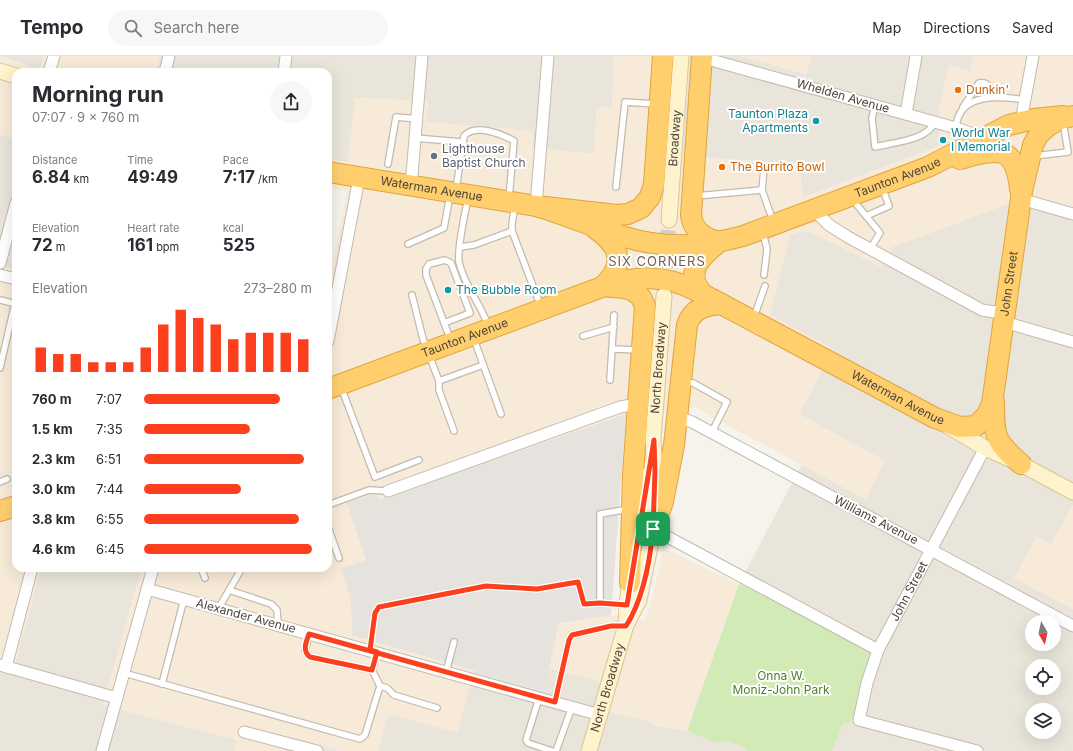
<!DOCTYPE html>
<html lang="en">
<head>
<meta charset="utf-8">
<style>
	:root { --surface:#fff; --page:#f7f7f7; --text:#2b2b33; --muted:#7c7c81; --line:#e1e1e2; --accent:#fc3f1d }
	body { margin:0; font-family:Inter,sans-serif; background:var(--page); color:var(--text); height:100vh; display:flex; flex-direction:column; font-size:15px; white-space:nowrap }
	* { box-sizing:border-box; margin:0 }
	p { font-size:13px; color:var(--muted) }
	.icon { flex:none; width:22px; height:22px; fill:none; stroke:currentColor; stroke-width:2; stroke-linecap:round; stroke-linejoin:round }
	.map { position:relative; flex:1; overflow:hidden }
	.panel { position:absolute; left:12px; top:12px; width:320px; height:504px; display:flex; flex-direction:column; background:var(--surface); border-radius:12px; box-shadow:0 4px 16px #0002 }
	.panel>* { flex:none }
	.needle { width:26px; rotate:171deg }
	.controls { position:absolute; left:1025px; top:559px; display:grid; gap:8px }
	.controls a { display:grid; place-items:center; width:36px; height:36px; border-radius:50%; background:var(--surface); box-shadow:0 4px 16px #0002; font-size:20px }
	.pin { position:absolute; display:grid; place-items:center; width:34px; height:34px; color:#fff; margin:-17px; border-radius:8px; box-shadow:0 2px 6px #0006 }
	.round { display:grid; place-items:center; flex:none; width:42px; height:42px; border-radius:21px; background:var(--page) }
	.headline { display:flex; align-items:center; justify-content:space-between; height:68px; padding:0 20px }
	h1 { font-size:22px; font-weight:700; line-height:30px }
	.stats { display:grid; grid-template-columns:repeat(3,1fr); gap:6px; height:68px; padding:4px 20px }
	.stats div { display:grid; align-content:center }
	.stats b { font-size:17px; font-weight:700 }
	.stats small { font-size:11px; font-weight:400 }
	.stats p { font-size:11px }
	.chart { height:112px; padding:8px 20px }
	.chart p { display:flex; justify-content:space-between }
	.chart svg { width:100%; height:72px; margin-top:4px; stroke:var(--accent); stroke-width:6 }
	ul { padding:0 20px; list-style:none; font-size:13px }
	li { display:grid; grid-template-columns:64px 48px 1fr; align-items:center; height:30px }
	li i { height:10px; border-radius:5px; background:var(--accent) }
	header { display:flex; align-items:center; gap:24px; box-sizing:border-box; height:56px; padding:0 20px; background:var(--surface); border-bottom:1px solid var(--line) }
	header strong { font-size:19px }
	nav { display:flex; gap:22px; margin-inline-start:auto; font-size:14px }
	.search { width:280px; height:36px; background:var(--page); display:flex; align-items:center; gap:10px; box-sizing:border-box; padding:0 14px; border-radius:22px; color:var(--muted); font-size:15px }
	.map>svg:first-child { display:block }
	.residential { fill:#eae5da; fill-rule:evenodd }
	.commercial { fill:#f7ead8 }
	.industrial { fill:#e6e2dd }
	.green { fill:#d2eab5 }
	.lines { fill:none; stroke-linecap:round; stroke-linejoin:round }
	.secondary-tunnel { stroke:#d4d0c8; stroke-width:15; stroke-dasharray:15 8; stroke-linecap:butt }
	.lane-casing { stroke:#c2bbae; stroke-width:8 }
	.street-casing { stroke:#c2bbae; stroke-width:13 }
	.secondary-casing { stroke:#d6c79b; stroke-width:17 }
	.highway-casing { stroke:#e0a43c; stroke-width:22 }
	.lane { stroke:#fff; stroke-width:5.5 }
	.street { stroke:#fff; stroke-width:11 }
	.secondary { stroke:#fff3cd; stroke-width:15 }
	.highway { stroke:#ffcf6e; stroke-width:20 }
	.route-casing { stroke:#fff; stroke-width:8 }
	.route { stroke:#fc3f1d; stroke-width:5 }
	.food-dot { fill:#e8710a; stroke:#fff; stroke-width:1.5 }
	.culture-dot { fill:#0f9aa8; stroke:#fff; stroke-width:1.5 }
	.worship-dot { fill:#6b7280; stroke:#fff; stroke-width:1.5 }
	.labels { text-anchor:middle; stroke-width:4; stroke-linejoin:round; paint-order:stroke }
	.food-label { font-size:12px; fill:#c56008; stroke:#fff; text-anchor:start }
	.street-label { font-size:12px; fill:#4b4439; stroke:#fff }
	.culture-label { font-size:12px; fill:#0d838f; stroke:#fff; text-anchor:start }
	.worship-label { font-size:12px; fill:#5b616d; stroke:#fff; text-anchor:start }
	.park-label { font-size:12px; fill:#4a7f2a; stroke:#fff }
	.neighbourhood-label { font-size:13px; letter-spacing:1px; fill:#6e6250; stroke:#fff }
</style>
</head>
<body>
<header>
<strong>Tempo</strong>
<div class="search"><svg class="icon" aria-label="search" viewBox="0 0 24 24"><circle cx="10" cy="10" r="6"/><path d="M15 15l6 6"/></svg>Search here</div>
<nav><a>Map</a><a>Directions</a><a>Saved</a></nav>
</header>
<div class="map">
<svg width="1073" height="695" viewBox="0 0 1073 695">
	<rect width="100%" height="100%" fill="#f6f3ec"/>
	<g class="residential">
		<path d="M0,0H44L40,14Z"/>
		<path d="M160,0H614L612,52L597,51L594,98L532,92L533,75L426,66L428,45L356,42L348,107L328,103V16H156Z"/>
		<path d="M690,0H740L806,18L812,0H973L970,16L949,9L939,54V90L802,142L800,108L682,100Z"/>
		<path d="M0,79L16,83V214L0,210Z"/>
		<path d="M1008,148L1073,163V449L1051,489L1037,481L1014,522L1073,553V695H826L807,554L739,528L802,408L865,443L885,405L799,358L833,293L770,259L790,179L799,176H810L882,211L892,191ZM1032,566H1054V588H1032ZM1032,610H1054V632H1032ZM1032,654H1054V676H1032Z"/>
		<path d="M41,512H124L141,517L103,649L237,684L234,695H0V616L12,619Z"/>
		<path d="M549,612L609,628L656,669L687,675L716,687L725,685H740L745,688L747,695H378L388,658L457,676L474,614L543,635Z"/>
		<path d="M287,680L341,695H283Z"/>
	</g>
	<g class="commercial">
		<path d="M44,0H160L156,16H16V83L0,79V1L40,14Z"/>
		<path d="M614,0H690L682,100L800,108L802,142L939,90V54L949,9L970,16L973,0H1073V163L1008,148L892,191L882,211L810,176H799L790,179L770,259L833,293L799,358L885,405L865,443L694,351L626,358L379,443L375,438L366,504L341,512L351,546L352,578L474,614L457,676L388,658L378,695H341L287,680L283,695H234L237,684L103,649L140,517L124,512H328V234L347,135L328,131V103L348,106L355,42L428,45L426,66L533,75L532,92L594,98L597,51L612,52Z"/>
		<path d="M740,0H812L806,18Z"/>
		<path d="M0,210L16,214V512H41L12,619L0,616Z"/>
		<path d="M1073,449V553L1014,522L1036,481L1051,489Z"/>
		<path d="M663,492L739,528L687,675L601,654L609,628L549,612L559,567L611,559L645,565L652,544Z"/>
	</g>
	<path class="industrial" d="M626,358L611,559L559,567L544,635L352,579L351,546L341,512L366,504L347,447L375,438L380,443Z"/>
	<path class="green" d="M739,528L807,554L873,589L856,658L850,666L843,667L832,695H747L745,691L727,685L716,687L687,675Z"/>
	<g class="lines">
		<path class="secondary-tunnel" d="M664,235L669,164"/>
		<g class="lane-casing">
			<g id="lane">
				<path d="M875,49L872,62L875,91C894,86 926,85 935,66"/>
				<path d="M963,51L979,27C989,25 990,33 993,40"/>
				<path d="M956,72C958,36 1000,40 1025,44"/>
				<path d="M415,82L462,86"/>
				<path d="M1034,100L1068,96L1063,65"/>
				<path d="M388,108L396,61L417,63"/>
				<path d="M616,131L625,46L655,48"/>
				<path d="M456,133L464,80C475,67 502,78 514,85L509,142"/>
				<path d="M762,134L764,112"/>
				<path d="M696,140L762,134L773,165"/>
				<path d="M468,142C465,157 457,192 459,206C464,229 480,247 488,269"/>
				<path d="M853,144L880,177L870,193"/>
				<path d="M515,149L512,168V175L541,251"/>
				<path d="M866,160L889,150L882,131"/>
				<path d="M763,177L767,193L764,219"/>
				<path d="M408,188L444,172L450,139"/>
				<path d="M460,191L474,189L512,175"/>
				<path d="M412,239L423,283L439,325L483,309"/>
				<path d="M0,244L16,248"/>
				<path d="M754,261L765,230"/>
				<path d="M444,267L470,257L451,207L445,204L429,208L426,213V219L451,285"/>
				<path d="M583,280L614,271"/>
				<path d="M474,283L501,358"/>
				<path d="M613,293L639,294"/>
				<path d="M0,312L15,247"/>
				<path d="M610,324L614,259"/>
				<path d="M439,325V334L454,375"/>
				<path d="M683,326L693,327L727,346L712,376"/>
				<path d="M341,331L375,421L419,404"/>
				<path d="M0,426L7,423"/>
				<path d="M328,449L369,434L388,435"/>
				<path d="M328,471L339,502"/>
				<path d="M201,512L205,522"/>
				<path d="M229,534L271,548L277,554L278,569"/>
				<path d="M600,547V458L629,453"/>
				<path d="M218,553L242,512"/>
				<path d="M309,578L305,595L310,601L372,614"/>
				<path d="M370,594L375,557L379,551L486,530L537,533L578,526L584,548L600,547L626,549"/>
				<path d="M446,616L454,586"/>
				<path d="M124,617L360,683L365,679L380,630L372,614L377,597"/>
				<path d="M162,628L184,543"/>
				<path d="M380,630L387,632L394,639L437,652"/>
				<path d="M539,642L526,684L528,687L552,695"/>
				<path d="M555,646L569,584L572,579L611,570L624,569"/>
				<path d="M556,695L572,651"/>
			</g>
		</g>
		<g class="street-casing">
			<g id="street">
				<path d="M702,3L711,4L956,72L984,82"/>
				<path d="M49,16L54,0"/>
				<path d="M165,16L169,0"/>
				<path d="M284,16L286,0"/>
				<path d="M906,58L916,0"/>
				<path d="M1021,65L1033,0"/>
				<path d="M411,130L422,0"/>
				<path d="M1021,143L1073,158"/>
				<path d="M536,150L548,0"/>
				<path d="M813,153L829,169L848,181L982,254L994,256L1006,252"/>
				<path d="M0,207L16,147"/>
				<path d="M0,219L16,223"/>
				<path d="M1004,266L1073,286"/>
				<path d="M328,285L359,122"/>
				<path d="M678,361L692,366L1073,570"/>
				<path d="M388,435L620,351L637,348"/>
				<path d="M653,473L878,594"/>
				<path d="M147,533L600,659"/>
				<path d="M0,609L117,642"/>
				<path d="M6,611L32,512"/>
				<path d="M244,676L317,695"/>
				<path d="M102,695L153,512"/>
				<path id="s1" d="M977,695L859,664L867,627L878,594L985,392"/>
			</g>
		</g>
		<g class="secondary-casing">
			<g id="secondary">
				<path d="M0,15L16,20"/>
				<path id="s2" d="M669,164L681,0"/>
				<path d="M948,370L985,392L1021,408L1073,436"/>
				<path d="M639,466L647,419"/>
				<path id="s3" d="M626,569L639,544L652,481L655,415L653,384L664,240"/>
				<path id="s4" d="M589,695L626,569L627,549L631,517"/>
			</g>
		</g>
		<g class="highway-casing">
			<g id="highway">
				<path d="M702,0L691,159C693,175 704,182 719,186"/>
				<path d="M960,103C997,93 1015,87 1020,133"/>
				<path id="s5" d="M328,116L536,150L617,159L628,158L641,152L650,141L654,128L663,0"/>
				<path id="s6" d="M536,150C566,158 595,172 625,181C664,193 704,191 743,180L928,111L1009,69L1034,63L1063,60"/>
				<path d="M596,173C621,191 626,209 602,231"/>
				<path d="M610,231C625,231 640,233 645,250L633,418L630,527"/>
				<path d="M702,237C683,215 703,199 719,186"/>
				<path id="s7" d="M328,333L602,231C635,220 663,218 695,234L935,362L960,371L976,370L987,359L992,348L1022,135L1033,89L1039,78L1048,70L1060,63L1073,60"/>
				<path d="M994,346C994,380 994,385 1021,408"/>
				<path d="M0,455L16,450"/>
				<path d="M653,473L663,446L674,389L687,269C692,252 707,249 722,248"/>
			</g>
		</g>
		<use href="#lane" class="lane"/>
		<use href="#street" class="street"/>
		<use href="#secondary" class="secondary"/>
		<use href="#highway" class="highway"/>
	</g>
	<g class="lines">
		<g class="route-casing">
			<path id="route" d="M653,473C650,505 644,542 626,570H611L572,579L569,584L555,646L309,578C306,586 302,595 310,601L372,614L377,596L370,594L375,557L379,551L486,530L537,533L578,526L584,548L600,547L627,549L654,384L655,415L653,473"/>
		</g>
		<use href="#route" class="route"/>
	</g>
	<g class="food-dot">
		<circle cx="958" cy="34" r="4"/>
		<circle cx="722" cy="111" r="4"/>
	</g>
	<g class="culture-dot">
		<circle cx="816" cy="65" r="4"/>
		<circle cx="943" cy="84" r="4"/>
		<circle cx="448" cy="234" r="4"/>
	</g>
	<circle class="worship-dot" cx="434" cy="100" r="4"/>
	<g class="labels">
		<g class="food-label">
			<text x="966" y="38">Dunkin'</text>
			<text x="730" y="115">The Burrito Bowl</text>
		</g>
		<g class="street-label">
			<text transform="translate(843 40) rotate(16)" y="4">Whelden Avenue</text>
			<text dy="4" stroke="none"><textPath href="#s2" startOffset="82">Broadway</textPath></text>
			<text dy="4" stroke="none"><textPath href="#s6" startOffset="379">Taunton Avenue</textPath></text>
			<text dy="4" stroke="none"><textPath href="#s5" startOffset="105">Waterman Avenue</textPath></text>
			<text dy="4" stroke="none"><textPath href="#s7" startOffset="852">John Street</textPath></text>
			<text dy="4" stroke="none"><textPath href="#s7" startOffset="146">Taunton Avenue</textPath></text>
			<text dy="4" stroke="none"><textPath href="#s3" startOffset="262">North Broadway</textPath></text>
			<text dy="4" stroke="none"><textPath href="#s7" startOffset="618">Waterman Avenue</textPath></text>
			<text transform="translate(876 464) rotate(27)" y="4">Williams Avenue</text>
			<text dy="4" stroke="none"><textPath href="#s1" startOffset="261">John Street</textPath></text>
			<text transform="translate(246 560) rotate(15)" y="4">Alexander Avenue</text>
			<text dy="4" stroke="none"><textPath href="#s4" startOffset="66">North Broadway</textPath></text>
		</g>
		<g class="culture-label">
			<text x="808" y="62" text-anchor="end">Taunton Plaza<tspan x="808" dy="14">Apartments</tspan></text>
			<text x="951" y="81">World War<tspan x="951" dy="14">I Memorial</tspan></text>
			<text x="456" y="238">The Bubble Room</text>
		</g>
		<g class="worship-label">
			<text x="442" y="97">Lighthouse<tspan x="442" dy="14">Baptist Church</tspan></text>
		</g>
		<g class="park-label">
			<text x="781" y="624">Onna W.<tspan x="781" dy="14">Moniz-John Park</tspan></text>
		</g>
		<g class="neighbourhood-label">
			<text x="657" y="210">SIX CORNERS</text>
		</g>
	</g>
</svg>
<div class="controls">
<a><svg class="needle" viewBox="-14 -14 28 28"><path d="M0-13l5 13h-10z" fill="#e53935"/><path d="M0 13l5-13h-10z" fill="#7c7c81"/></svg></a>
<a><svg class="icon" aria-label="locate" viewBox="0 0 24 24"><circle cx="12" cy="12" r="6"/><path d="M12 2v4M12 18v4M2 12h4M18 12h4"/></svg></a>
<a><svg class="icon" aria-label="layers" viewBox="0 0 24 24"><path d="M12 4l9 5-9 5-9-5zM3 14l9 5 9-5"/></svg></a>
</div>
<div class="pin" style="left:653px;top:473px;background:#1e9e55"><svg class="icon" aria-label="arrive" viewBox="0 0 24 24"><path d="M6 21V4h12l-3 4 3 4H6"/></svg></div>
<section class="panel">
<div class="headline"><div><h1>Morning run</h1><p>07:07 · 9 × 760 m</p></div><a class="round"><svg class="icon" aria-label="share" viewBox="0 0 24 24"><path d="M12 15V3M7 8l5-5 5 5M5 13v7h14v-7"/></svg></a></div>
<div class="stats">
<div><p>Distance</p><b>6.84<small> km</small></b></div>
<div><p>Time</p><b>49:49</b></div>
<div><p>Pace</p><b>7:17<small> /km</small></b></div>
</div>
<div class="stats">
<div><p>Elevation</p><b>72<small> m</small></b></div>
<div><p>Heart rate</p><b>161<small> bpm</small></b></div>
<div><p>kcal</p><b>525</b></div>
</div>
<div class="chart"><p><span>Elevation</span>273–280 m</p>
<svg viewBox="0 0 160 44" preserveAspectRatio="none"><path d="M5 44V29M15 44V33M25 44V33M35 44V38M45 44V38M55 44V38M65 44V29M75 44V15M85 44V6M95 44V11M105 44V15M115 44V24M125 44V20M135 44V20M145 44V20M155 44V24"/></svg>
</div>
<ul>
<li><b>760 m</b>7:07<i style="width:81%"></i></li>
<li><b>1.5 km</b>7:35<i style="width:63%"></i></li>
<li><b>2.3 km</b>6:51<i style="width:95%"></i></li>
<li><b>3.0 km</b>7:44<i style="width:58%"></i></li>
<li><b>3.8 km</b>6:55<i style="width:92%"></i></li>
<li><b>4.6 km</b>6:45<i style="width:100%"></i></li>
</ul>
</section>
</div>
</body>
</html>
